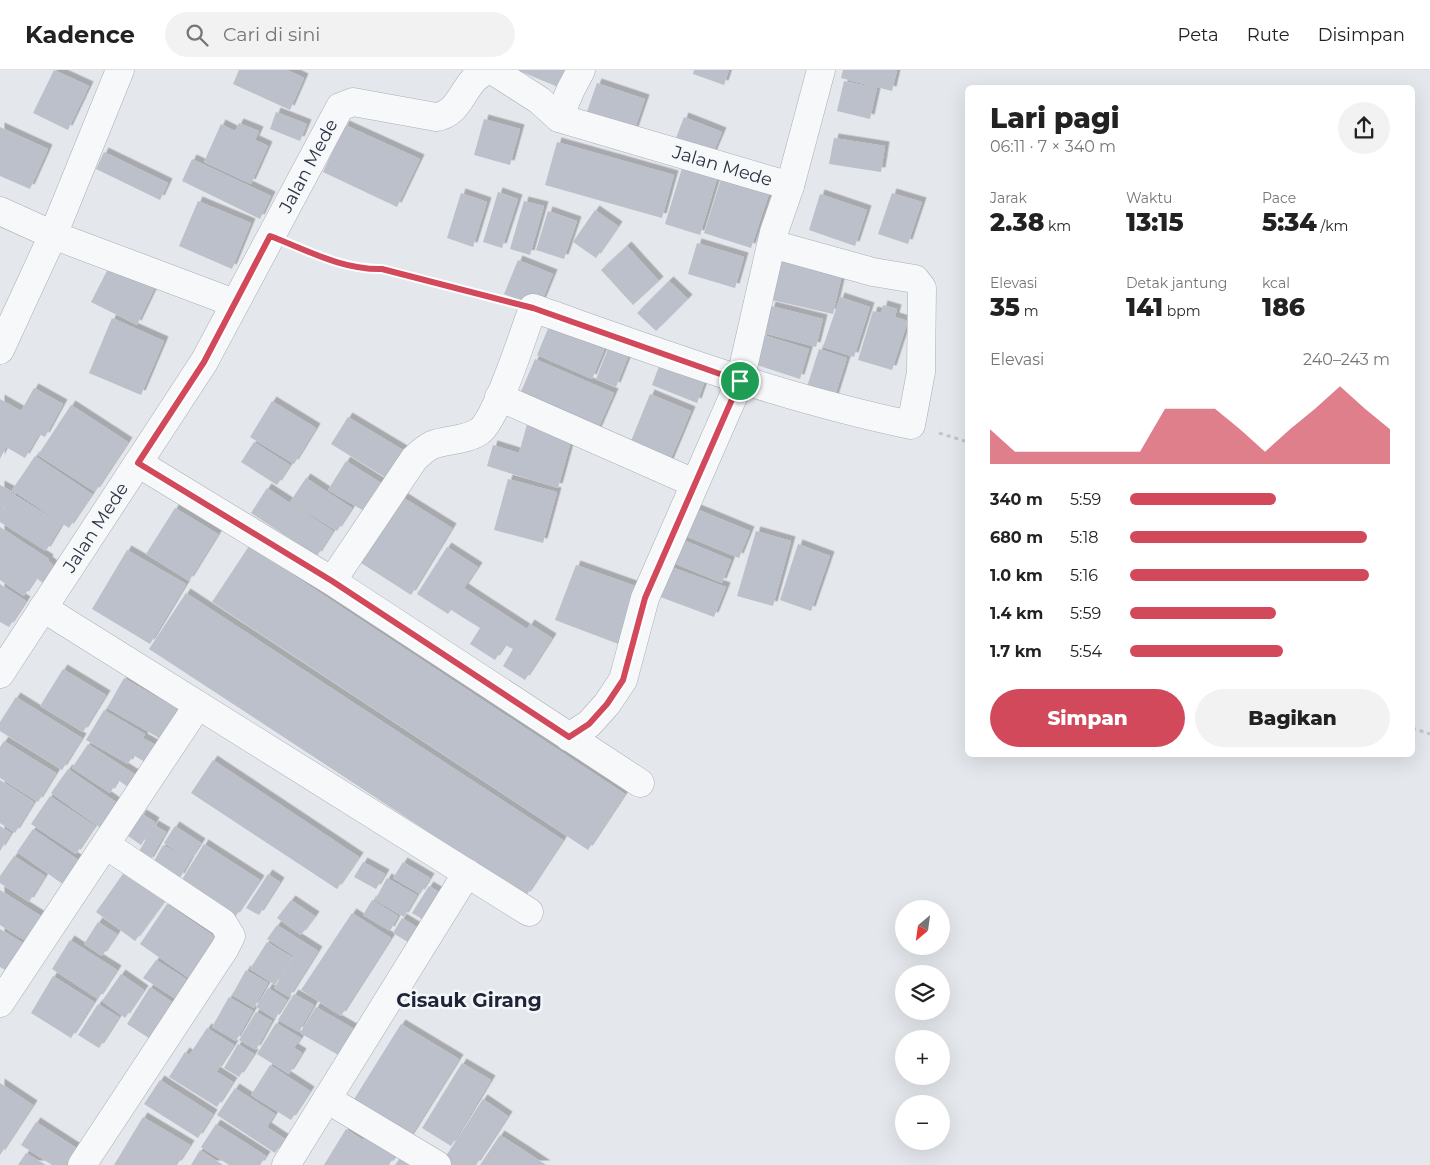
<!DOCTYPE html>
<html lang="id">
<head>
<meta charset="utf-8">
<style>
	:root { --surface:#fff; --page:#f2f2f2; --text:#222; --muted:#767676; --line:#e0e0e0; --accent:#d1495b }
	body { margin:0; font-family:Montserrat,sans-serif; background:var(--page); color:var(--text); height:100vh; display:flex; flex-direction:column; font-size:19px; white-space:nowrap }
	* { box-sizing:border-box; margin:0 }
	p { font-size:16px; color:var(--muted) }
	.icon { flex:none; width:28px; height:28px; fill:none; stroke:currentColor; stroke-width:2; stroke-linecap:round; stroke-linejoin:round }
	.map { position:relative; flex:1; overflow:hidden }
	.sheet { position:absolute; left:965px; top:15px; width:450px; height:672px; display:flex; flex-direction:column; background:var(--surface); border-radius:8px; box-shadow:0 5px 20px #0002 }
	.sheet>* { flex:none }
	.needle { width:32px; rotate:209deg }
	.controls { position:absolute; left:895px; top:830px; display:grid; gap:10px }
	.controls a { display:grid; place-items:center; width:55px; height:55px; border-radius:50%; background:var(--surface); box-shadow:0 5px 20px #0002; font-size:25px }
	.pin { position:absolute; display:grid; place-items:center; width:42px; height:42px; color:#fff; margin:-21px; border:2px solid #fff; border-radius:50%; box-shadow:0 1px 5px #0007 }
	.round { display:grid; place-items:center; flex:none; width:52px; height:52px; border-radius:26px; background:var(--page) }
	.head { display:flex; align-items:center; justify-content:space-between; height:85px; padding:0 25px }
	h1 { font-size:28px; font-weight:800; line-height:38px }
	.stats { display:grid; grid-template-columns:repeat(3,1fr); gap:8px; height:85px; padding:5px 25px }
	.stats div { display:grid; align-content:center }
	.stats b { font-size:25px; font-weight:800 }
	.stats small { font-size:14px; font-weight:400 }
	.stats p { font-size:14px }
	.chart { height:140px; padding:10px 25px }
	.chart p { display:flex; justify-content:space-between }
	.chart svg { width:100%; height:90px; margin-top:5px; fill:var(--accent); opacity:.7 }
	.button { display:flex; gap:10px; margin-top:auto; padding:10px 25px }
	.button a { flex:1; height:58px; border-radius:30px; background:var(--accent); color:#fff; font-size:20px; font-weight:800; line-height:58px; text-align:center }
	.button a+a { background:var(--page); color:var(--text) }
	ul { padding:0 25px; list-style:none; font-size:16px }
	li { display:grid; grid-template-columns:80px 60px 1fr; align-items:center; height:38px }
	li i { height:12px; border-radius:6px; background:var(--accent) }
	header { display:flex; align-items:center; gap:30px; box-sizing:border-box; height:70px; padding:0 25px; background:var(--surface); border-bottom:1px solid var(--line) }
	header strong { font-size:24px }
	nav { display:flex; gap:28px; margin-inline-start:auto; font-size:18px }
	.search { width:350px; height:45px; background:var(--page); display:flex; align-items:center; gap:12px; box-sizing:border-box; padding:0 18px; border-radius:28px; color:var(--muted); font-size:19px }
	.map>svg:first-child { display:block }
	.building { fill:#bbc0ca; filter:url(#shadow) }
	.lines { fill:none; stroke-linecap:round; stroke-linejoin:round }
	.minor-casing { stroke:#a9aeb7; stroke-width:29 }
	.path { stroke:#c2c5cb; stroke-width:3; stroke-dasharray:4 4; stroke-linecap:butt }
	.minor { stroke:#f7f8fa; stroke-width:28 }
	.route-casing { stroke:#fff; stroke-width:10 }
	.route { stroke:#d1495b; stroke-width:6 }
	.labels { text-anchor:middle; stroke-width:5; stroke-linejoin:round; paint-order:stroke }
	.street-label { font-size:18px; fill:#2b3445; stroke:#f4f6f9 }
	.quarter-label { font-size:20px; font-weight:bold; fill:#1d2536; stroke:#f4f6f9 }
</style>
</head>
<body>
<header>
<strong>Kadence</strong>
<div class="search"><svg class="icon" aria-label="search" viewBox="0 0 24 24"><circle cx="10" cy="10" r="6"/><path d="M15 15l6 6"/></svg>Cari di sini</div>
<nav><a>Peta</a><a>Rute</a><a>Disimpan</a></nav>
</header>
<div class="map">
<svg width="1430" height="1095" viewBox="0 0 1430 1095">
	<defs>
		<filter id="shadow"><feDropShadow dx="4.5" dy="-4.5" stdDeviation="0" flood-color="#0004"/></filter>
	</defs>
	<rect width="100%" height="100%" fill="#e4e7ec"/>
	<g class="building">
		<path d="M54,0L89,16L68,60L33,43Z"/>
		<path d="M239,0H287L304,8L290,40L233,14Z"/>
		<path d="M517,0H566L558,17Z"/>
		<path d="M694,0H729L724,15L693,4Z"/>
		<path d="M843,0H897L892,21L841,8Z"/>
		<path d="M844,11L877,18L870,49L837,41Z"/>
		<path d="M597,13L645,29L632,67L584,50Z"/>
		<path d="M276,42L307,54L300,71L270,59Z"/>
		<path d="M684,47L722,62L710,90L673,76Z"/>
		<path d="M484,49L520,59L510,95L474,85Z"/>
		<path d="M239,53L259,61L255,70L268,76L251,114L204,92L221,54L235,61Z"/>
		<path d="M345,55L420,89L397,137L323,102Z"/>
		<path d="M0,57L48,79L30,119L0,106Z"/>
		<path d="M834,68L885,76L881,102L829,94Z"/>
		<path d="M557,72L674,105L662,148L545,115Z"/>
		<path d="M104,82L168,113L160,130L96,99Z"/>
		<path d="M192,89L271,126L260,149L182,111Z"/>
		<path d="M682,98L717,109L700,165L665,154Z"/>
		<path d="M722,106L770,121L751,178L704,163Z"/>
		<path d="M498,122L518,129L502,178L483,172Z"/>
		<path d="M461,123L487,132L473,177L447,168Z"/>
		<path d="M892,123L922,132L908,174L878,164Z"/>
		<path d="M820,124L867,140L855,176L809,160Z"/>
		<path d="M198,131L251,153L232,199L179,176Z"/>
		<path d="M524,131L544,136L530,185L510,179Z"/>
		<path d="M595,140L618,156L596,188L573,172Z"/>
		<path d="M548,141L577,151L564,189L536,180Z"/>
		<path d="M697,173L744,187L735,218L688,204Z"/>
		<path d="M627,176L659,211L633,235L601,200Z"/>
		<path d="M772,189L842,205L833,244L763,228Z"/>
		<path d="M518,190L553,204L539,238L504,224Z"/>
		<path d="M111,193L156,215L137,255L91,232Z"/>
		<path d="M669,211L688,229L656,261L637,243Z"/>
		<path d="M840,227L870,237L854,287L823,277Z"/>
		<path d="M883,235L897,239L895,247L908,251L892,300L858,290L873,241L881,243Z"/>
		<path d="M771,236L823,249L816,277L764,263Z"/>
		<path d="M112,248L164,271L141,325L89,303Z"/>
		<path d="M552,249L607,273L592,309L537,285Z"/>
		<path d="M763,265L809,279L800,309L754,294Z"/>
		<path d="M610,274L630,282L616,317L596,309Z"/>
		<path d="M819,279L847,288L834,329L806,320Z"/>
		<path d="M535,289L614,323L595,366L517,331Z"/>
		<path d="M661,291L706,308L697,333L652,315Z"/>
		<path d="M34,318L63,334L45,367L39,364L25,388L6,377L0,389V329L21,341Z"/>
		<path d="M650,324L691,341L667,398L627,381Z"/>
		<path d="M272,331L316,358L294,394L250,367Z"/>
		<path d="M71,335L128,372L95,422L38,385Z"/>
		<path d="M348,347L403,380L386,408L331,374Z"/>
		<path d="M528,351L573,364L558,418L487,396L493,375L519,383Z"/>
		<path d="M254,372L290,395L277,415L241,392Z"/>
		<path d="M35,386L92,424L69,458L12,420Z"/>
		<path d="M346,391L381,413L364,441L328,420Z"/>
		<path d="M306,408L352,438L337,461L290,432Z"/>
		<path d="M508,409L557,422L543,473L494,460Z"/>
		<path d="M0,415L13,422L1,443L13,424L62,454L46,481L0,452Z"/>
		<path d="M267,418L333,461L317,486L251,443Z"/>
		<path d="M399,425L452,458L411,525L358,491Z"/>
		<path d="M175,438L218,464L189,511L146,484Z"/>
		<path d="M694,438L750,461L739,488L683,465Z"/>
		<path d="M0,457L49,489L48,491L53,495L43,513L36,508L24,526L0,510Z"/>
		<path d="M756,461L791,471L773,536L737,526Z"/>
		<path d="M681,469L731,490L722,513L671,492Z"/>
		<path d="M798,474L830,486L811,541L780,530Z"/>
		<path d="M249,476L625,724L588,780L212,532Z"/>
		<path d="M447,477L478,497L464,518L527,559L530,554L552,568L525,610L503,596L513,579L505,575L495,590L470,574L480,558L451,540L448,544L417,524Z"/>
		<path d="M127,480L186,514L150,574L92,539Z"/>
		<path d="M576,495L641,518L621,575L555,550Z"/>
		<path d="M666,495L726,517L714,547L655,525Z"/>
		<path d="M0,514L26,531L9,557L0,552Z"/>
		<path d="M186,523L563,770L526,826L149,579Z"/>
		<path d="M63,599L106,625L83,662L40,636Z"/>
		<path d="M124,608L177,639L159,668L107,638Z"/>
		<path d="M16,627L82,668L62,700L0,661V652Z"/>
		<path d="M104,640L145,664L143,668L161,678L150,695L133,685L128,694L86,670Z"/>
		<path d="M4,671L56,703L38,732L0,708V677Z"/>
		<path d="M88,674L139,707L131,719L118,710L110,723L72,698Z"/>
		<path d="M213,690L359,787L337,819L191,723Z"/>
		<path d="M68,699L123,737L106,762L51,723Z"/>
		<path d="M0,710L34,732L15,763L0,753Z"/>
		<path d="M50,726L95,756L76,784L31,754Z"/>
		<path d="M142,744L155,752L141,775L128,766Z"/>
		<path d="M154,755L166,762L149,792L137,785Z"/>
		<path d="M0,756L11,763L0,781Z"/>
		<path d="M175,756L201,773L190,790L164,773Z"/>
		<path d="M33,759L84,794L67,817L17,782Z"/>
		<path d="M204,774L260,810L235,847L181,811Z"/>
		<path d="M163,775L190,790L180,808L153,793Z"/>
		<path d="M14,786L45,806L29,832L0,813V806Z"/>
		<path d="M363,792L385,804L376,819L354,807Z"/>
		<path d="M403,792L430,808L420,824L393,808Z"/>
		<path d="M125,801L165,830L135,871L96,842Z"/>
		<path d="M268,804L280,812L259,845L246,838Z"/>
		<path d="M387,808L417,825L404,847L375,830Z"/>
		<path d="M429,816L444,825L427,852L412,843Z"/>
		<path d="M0,820L44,848L29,873L0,855Z"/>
		<path d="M291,830L315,846L301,865L277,848Z"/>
		<path d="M372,830L398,846L390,861L363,845Z"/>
		<path d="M167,834L215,867L206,881L211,885L193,911L140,874Z"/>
		<path d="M352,843L391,868L341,946L301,920Z"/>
		<path d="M402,848L420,859L411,874L393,863Z"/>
		<path d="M98,852L117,864L102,886L84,874Z"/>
		<path d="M277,855L318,881L289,927L274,918L294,886L267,869Z"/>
		<path d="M0,859L23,873L7,901L0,897Z"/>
		<path d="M70,870L117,900L98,929L52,899Z"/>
		<path d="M267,872L292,887L275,915L250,899Z"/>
		<path d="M156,890L194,914L182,933L143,908Z"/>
		<path d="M246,900L268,913L254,938L232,925Z"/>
		<path d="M121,904L144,920L125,948L102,931Z"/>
		<path d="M53,906L94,932L71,968L31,943Z"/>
		<path d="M150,917L175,934L152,970L127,954Z"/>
		<path d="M268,918L287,930L275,949L256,937Z"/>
		<path d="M294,924L314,935L299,962L278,950Z"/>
		<path d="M229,927L253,941L236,971L212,957Z"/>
		<path d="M98,934L119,947L99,978L78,965Z"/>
		<path d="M316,937L363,964L347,990L300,963Z"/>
		<path d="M256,942L272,951L256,980L239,970Z"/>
		<path d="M276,953L301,968L294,978L302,983L289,1004L257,984Z"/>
		<path d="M401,954L459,989L409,1069L351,1034Z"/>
		<path d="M207,958L234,975L217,1001L190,984Z"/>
		<path d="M238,974L254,984L239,1007L224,998Z"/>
		<path d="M185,982L233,1012L217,1037L169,1007Z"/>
		<path d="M462,993L491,1010L451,1076L422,1058Z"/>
		<path d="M270,995L310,1021L291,1050L251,1025Z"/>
		<path d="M160,1010L213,1044L198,1068L144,1034Z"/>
		<path d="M0,1013L33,1035L0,1085Z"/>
		<path d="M235,1018L275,1044L267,1057L285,1069L275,1083L217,1045Z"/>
		<path d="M483,1029L508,1046L476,1095H452L444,1089Z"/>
		<path d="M143,1047L190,1075L177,1095H114Z"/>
		<path d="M36,1052L81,1081L72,1095H52L21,1075Z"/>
		<path d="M216,1054L266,1086L260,1095H229L201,1077Z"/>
		<path d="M346,1059L363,1070L366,1066L395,1085L389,1095H324Z"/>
		<path d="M500,1065L525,1081L546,1095H480Z"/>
		<path d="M200,1080L223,1095H191Z"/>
		<path d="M26,1083L46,1095H18Z"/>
		<path d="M400,1088L410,1095H395Z"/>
	</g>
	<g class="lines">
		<g class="minor-casing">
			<g id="minor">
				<path d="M120,0L53,165L234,233"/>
				<path d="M559,48L570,21L581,0"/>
				<path d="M0,141L53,165L0,280"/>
				<path d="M499,327L694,413"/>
				<path d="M138,393L332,511L640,713"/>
				<path d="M332,511L414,389C419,384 426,378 432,375C447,369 466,371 480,361C498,346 523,264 533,238C658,282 781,328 911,355L921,302L922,218L915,209L873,202L772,174"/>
				<path d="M43,538L529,842"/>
				<path id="s1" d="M0,604L204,292L340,37L353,32L436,47C464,44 463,4 492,0L539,30L559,48L790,116"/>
				<path d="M569,667L589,654L607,634L623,610L645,528L740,311L774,162L790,116L821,0"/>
				<path d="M0,933L198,635"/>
				<path d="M327,1029L437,1095"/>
				<path d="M82,1095L225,878L231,866L223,853L106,775"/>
				<path d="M286,1095L467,803"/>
			</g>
		</g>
		<g class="path">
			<path d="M300,177C327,190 352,200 382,199L503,230"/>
			<path d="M939,363L968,372"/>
			<path d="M1412,658L1430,664"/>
		</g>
		<use href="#minor" class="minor"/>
	</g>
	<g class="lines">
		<g class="route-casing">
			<path id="route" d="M270,166C307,180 342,200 382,199L533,238L740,311L645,528L623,610L607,634L589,654L569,667L332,511L138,393L204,292Z"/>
		</g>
		<use href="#route" class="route"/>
	</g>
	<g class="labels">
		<g class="street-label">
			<text dy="6" stroke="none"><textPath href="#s1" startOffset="595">Jalan Mede</textPath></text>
			<text dy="6" stroke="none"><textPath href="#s1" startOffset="1089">Jalan Mede</textPath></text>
			<text dy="6" stroke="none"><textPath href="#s1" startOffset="175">Jalan Mede</textPath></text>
		</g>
		<g class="quarter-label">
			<text x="469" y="937">Cisauk Girang</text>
		</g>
	</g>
</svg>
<div class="controls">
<a><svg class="needle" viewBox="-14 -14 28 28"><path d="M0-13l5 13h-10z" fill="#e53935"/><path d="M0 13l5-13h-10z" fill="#767676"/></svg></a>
<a><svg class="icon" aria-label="layers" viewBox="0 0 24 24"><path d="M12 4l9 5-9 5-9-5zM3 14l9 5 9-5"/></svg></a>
<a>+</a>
<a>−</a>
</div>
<div class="pin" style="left:740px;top:311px;background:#1e9e55"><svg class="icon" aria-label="arrive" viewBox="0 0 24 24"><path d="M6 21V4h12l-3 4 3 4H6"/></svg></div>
<section class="sheet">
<div class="head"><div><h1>Lari pagi</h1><p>06:11 · 7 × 340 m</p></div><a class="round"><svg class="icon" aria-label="share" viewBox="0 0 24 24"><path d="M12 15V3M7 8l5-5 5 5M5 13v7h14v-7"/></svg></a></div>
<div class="stats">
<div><p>Jarak</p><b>2.38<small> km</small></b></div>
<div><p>Waktu</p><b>13:15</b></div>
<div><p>Pace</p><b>5:34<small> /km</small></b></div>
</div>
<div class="stats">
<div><p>Elevasi</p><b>35<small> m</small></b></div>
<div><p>Detak jantung</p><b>141<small> bpm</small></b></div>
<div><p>kcal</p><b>186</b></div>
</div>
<div class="chart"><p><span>Elevasi</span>240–243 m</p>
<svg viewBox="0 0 160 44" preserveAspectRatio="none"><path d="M0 44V27L10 38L20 38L30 38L40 38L50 38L60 38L70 17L80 17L90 17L100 27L110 38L120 27L130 17L140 6L150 17L160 27V44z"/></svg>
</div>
<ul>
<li><b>340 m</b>5:59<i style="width:56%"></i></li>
<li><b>680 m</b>5:18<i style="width:91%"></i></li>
<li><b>1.0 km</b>5:16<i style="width:92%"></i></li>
<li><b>1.4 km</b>5:59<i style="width:56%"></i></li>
<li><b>1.7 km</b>5:54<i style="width:59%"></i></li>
</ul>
<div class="button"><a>Simpan</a><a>Bagikan</a></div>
</section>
</div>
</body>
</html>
